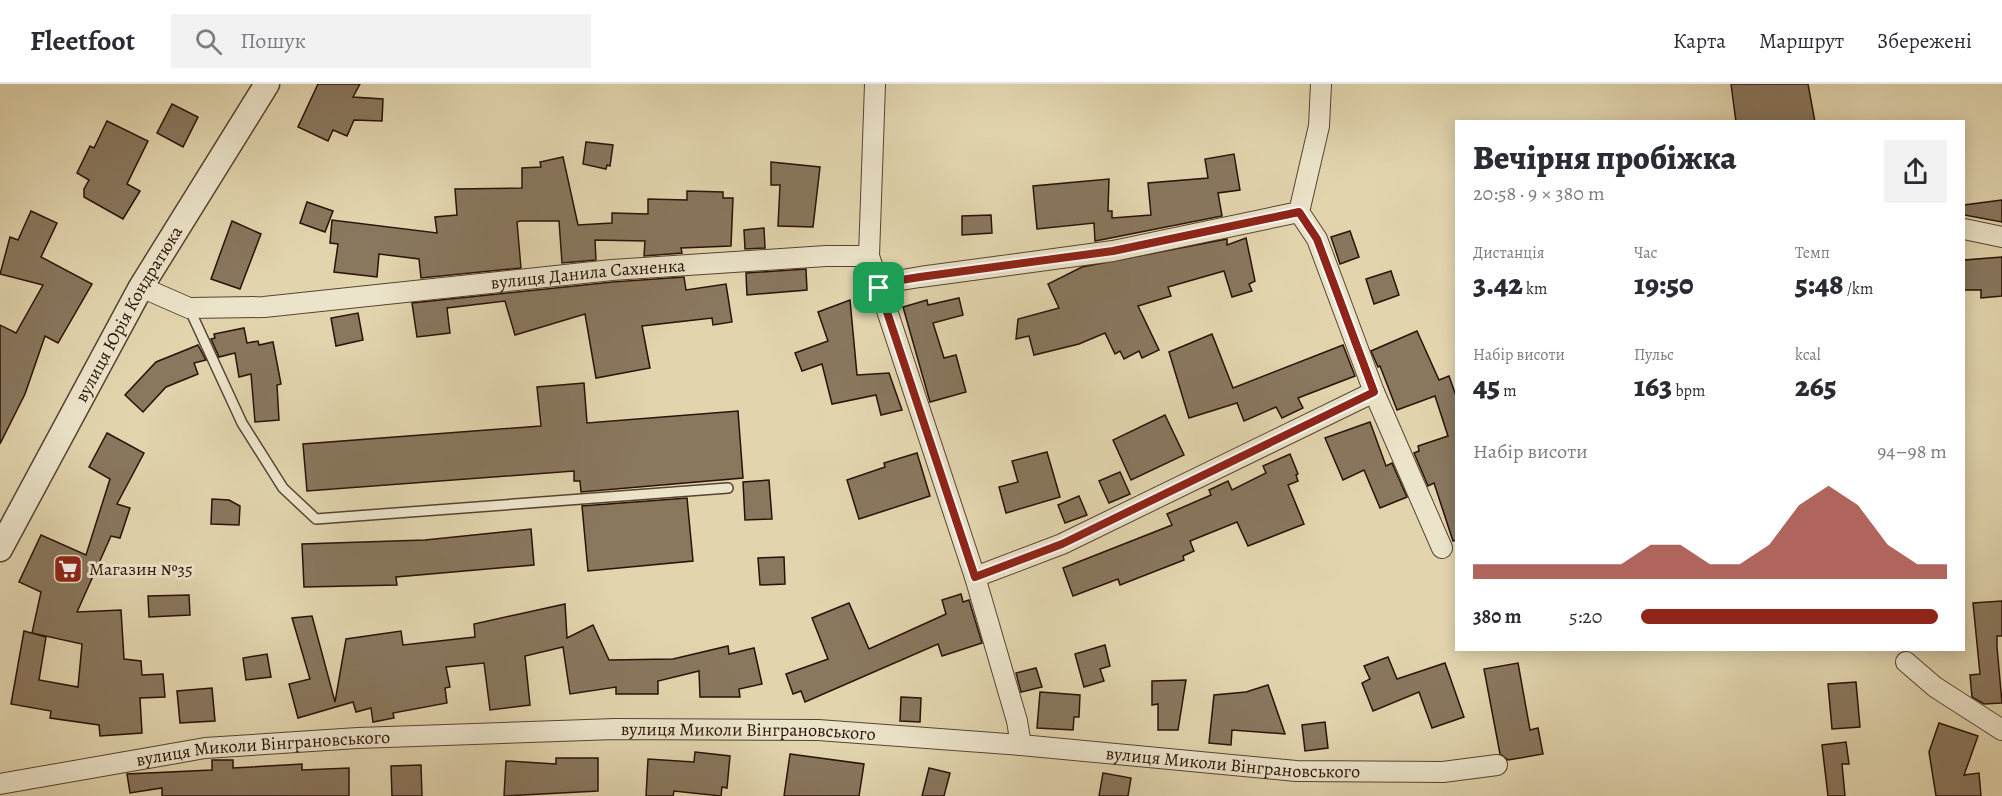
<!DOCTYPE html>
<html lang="uk">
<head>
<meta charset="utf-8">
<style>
	:root { --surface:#fff; --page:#f2f2f3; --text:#2b2b33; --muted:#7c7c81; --line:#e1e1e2; --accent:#8f2418 }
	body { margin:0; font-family:Alegreya,serif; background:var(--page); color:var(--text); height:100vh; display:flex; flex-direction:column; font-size:22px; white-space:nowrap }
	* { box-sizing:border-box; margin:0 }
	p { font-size:20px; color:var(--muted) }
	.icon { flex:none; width:33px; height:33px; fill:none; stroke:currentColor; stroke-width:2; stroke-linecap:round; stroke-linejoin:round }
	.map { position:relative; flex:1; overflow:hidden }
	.sheet { position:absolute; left:1455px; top:36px; width:510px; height:531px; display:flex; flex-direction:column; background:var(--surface); border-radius:0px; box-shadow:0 3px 15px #0003 }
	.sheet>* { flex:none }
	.pin { position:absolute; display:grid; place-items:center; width:51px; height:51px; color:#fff; margin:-26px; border-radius:12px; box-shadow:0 3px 9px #0006 }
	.round { display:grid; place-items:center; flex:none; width:63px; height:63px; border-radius:0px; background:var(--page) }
	.head { display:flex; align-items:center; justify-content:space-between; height:102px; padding:0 18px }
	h1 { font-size:33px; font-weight:800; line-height:45px }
	.stats { display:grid; grid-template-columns:repeat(3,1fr); gap:9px; height:102px; padding:6px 18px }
	.stats div { display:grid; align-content:center }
	.stats b { font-size:30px; font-weight:800 }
	.stats small { font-size:16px; font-weight:400 }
	.stats p { font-size:16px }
	.chart { height:168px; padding:12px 18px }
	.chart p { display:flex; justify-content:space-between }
	.chart svg { width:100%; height:108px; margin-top:6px; fill:var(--accent); opacity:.7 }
	ul { padding:0 18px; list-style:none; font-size:20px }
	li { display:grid; grid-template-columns:96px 72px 1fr; align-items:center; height:45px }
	li i { height:15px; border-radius:8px; background:var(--accent) }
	header { display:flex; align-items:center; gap:36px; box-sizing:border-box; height:84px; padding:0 30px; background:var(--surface); border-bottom:2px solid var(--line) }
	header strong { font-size:28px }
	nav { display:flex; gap:33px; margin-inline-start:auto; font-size:21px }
	.search { width:420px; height:54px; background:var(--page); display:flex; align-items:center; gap:15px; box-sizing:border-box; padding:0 21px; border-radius:0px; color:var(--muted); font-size:22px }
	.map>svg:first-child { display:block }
	.building { fill:#89775e; stroke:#291208; stroke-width:1.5 }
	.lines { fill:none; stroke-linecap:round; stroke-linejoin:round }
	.service-casing { stroke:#574332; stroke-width:12 }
	.minor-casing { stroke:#574332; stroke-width:22 }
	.tertiary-casing { stroke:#574332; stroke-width:27 }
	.service { stroke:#ece4ca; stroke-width:9 }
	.minor { stroke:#ece4ca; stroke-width:20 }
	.tertiary { stroke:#ece4ca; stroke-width:24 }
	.route-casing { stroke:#fff; stroke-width:12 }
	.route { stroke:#8f2418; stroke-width:8 }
	.labels { text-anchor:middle; stroke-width:6; stroke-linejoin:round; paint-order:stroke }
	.street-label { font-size:18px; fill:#291208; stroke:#ece4ca }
	.poi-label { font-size:18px; fill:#291208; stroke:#ece4ca; text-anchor:start }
</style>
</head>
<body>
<header>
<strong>Fleetfoot</strong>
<div class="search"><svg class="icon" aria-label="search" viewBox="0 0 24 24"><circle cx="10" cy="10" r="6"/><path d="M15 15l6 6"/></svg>Пошук</div>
<nav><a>Карта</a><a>Маршрут</a><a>Збережені</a></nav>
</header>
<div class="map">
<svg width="2002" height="712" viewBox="0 0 2002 712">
	<rect width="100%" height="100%" fill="#e2d5ae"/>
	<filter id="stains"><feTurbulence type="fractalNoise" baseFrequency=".00333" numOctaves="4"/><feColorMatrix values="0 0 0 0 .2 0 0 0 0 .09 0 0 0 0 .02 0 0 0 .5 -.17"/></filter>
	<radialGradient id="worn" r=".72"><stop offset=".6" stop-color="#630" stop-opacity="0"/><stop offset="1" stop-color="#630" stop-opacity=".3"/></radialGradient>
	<g class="building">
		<path d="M318,0H360L353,13L383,15L382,37L354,36L347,52L333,46L328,57L298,43Z"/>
		<path d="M1731,0H1808L1815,38H1736Z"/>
		<path d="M172,20L198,33L183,63L157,49Z"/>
		<path d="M107,37L148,57L127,100L140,107L123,135L84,113V105L89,96L77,89L90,62L94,64Z"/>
		<path d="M586,58L613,61L610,82L607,81L606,85L583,80Z"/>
		<path d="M1234,70L1240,106L1218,109L1222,132L1095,157L1094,139L1037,145L1033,102L1109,95L1108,127H1112V134L1151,131L1148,99L1208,94L1205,75Z"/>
		<path d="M563,73L578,141L612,139V129L648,130V115L687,116V107L723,108V114H733L731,162L681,164L682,169L644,172L645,157L595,156L596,176L562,179L559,137H520L517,138L521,184L421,194L419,175L379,170L377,193L334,188L338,160L330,159L332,136L437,149L435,133L457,131L455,105L522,104V84L541,83L540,78Z"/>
		<path d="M771,78L820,83L813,143L778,142L780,101H771Z"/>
		<path d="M2002,116V138L1964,131V121Z"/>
		<path d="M307,118L333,127L325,148L300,139Z"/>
		<path d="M31,127L57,139L41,173L92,200L58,259L45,252L25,310L0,360V241L16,249L43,201L0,190L10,153L18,156Z"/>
		<path d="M991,131L992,149L962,151V132Z"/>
		<path d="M232,137L261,150L240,205L211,195Z"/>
		<path d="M764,144L765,164L745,165L744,146Z"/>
		<path d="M1350,147L1359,173L1340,180L1331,153Z"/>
		<path d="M1246,154L1255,197L1249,200L1252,207L1232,213L1224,187L1168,203L1171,212L1138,222L1159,266L1142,274L1139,267L1124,275L1120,267L1115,270L1105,249L1079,260L1034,271L1029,252L1016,255L1018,235L1059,224L1048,200L1082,183L1227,155V161Z"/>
		<path d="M2002,173V212L1981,214V206H1964V176Z"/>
		<path d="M806,185L807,206L747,211L746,189Z"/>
		<path d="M1391,187L1399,211L1374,220L1366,195Z"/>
		<path d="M684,193L686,206L726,200L732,238L713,241L712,234L642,242L650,284L596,294L585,230L515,251L505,217L447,224L450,249L417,253L412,219L613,198Z"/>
		<path d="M959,214L963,231L933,239L944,274L956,271L966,308L930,318L903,223L927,216L928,221Z"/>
		<path d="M850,216L857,291L889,289L902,326L881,331L876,311L832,320L822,280L802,287L795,269L828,257L818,228Z"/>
		<path d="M358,229L363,256L336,262L331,234Z"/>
		<path d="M244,244L247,259L258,257L259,261L273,258L281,300L277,301L279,336L255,338L251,290L239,293L235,269L219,273L211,255L215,254L214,250Z"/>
		<path d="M1417,247L1439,296L1449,292L1456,312V456L1453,457L1434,399L1428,402L1414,369L1419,367L1418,362L1448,352L1435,312L1397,326L1380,282L1378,283L1371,267Z"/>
		<path d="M1212,250L1233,304L1343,261L1355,292L1298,314L1303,324L1282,334L1276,323L1244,337L1237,319L1189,334L1169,268Z"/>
		<path d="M198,261L206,276L194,279L198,290L166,303L143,328L125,311L156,278Z"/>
		<path d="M584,299L587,339L738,327L743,394L581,408L580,397H574V387L307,407L303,360L541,342L537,303Z"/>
		<path d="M1165,331L1184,371L1131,396L1113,356Z"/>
		<path d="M1370,338L1386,382L1392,379L1407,413L1380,424L1364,386L1343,396L1325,354Z"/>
		<path d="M107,349L144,369L117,420L130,424L120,454L111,452L77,528L121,526L124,575L141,577L142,591L163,590L165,613L140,614L142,649L100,652L99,641L50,634L51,627L11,620L24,547L46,553L39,596L78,603L82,560L32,549L41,508L19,498L41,451L86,471L110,395L89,383Z"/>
		<path d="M1047,368L1060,413L1006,429L999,403L1018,398L1012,377Z"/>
		<path d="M917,369L930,412L859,435L847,396L885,383L884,379Z"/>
		<path d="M1290,370L1298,390L1296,391L1298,397L1288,401L1304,440L1248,462L1237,438L1190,457L1194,467L1183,472L1184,476L1120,501L1118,495L1073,512L1063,484L1172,441L1167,430L1211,411L1209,406L1228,397L1232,406L1266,389L1263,382Z"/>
		<path d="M1120,388L1130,410L1109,419L1099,397Z"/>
		<path d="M769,396L772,435L745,436L743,398Z"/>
		<path d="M1079,412L1087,431L1065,439L1058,421Z"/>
		<path d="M687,414L693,477L588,487L582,422Z"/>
		<path d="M212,415L229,416L240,422L239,441L211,440Z"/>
		<path d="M531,445L534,481L396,493L397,501L304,503L302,460L425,456Z"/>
		<path d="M784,473L785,500L760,501L758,474Z"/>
		<path d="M961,510L963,518L969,516L982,559L942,572L938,560L805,618L801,607L793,610L786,590L828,575L812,534L849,519L869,565L946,530L942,516Z"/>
		<path d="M189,511L190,531L149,533L148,512Z"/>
		<path d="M2002,517V552H1997V563L2002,619L1984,620L1972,613L1970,591L1980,590L1973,519Z"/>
		<path d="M565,520L567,554L593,541L609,576L673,575L728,562L729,570L754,564L762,600L739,605L740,613H700L699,587L658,597V610H616V603L570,610L563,563L525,572L530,621L490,626L484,579L446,583L450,603L445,604L447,619L393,629L394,634L373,638L371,624L356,628L353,618L298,634L289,600L310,595L292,534L312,532L335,618L346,555L401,547L403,561L475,553L474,540Z"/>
		<path d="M1105,561L1110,582L1100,585L1104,597L1084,603L1075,570Z"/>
		<path d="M267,570L271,593L246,596L243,574Z"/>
		<path d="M1388,573L1397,595L1445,579L1464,633L1432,644L1419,608L1373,627L1362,599L1370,595L1364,582Z"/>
		<path d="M1518,579L1530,646L1538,644L1543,670L1508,676L1500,670L1484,585Z"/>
		<path d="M1036,584L1042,603L1021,608L1016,589Z"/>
		<path d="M1186,596L1178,646H1158V620L1152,621V597Z"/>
		<path d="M1856,598L1860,643L1832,645L1828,600Z"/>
		<path d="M1268,601L1285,650L1232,646L1231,661L1209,659L1214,611L1246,608Z"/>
		<path d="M212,604L215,637L180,639L177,607Z"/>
		<path d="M1040,608L1080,611L1079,633H1074L1073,646L1037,644Z"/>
		<path d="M901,613L921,614L920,638L900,637Z"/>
		<path d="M1325,638L1328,664L1305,667L1302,641Z"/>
		<path d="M1939,639L1978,652L1964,691L1979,689L1981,712H1936L1929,668Z"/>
		<path d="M1846,658L1849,680H1842L1845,712H1828L1822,661Z"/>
		<path d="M695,668L730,672L727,704L722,703L721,712L674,707L673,712H646L648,675L694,678Z"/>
		<path d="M790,670L864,680L859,712H784Z"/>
		<path d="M556,674H598V707L504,712L506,677L556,680Z"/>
		<path d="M212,676H233V684L302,680V686L349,684V712H162V704L130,709L127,690L212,686Z"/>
		<path d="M421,681L422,712H392L391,682Z"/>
		<path d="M929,684L950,689L944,712H922Z"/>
		<path d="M1103,689L1131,694L1128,712H1099Z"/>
	</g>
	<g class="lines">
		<g class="service-casing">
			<path id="service" d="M189,224L242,339L283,404L316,435L728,404"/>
		</g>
		<g class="minor-casing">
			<g id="minor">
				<path d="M875,0L869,172L975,493L1017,637L1021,661"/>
				<path d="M1964,145L2002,153"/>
				<path id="s1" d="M141,203L189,224L264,223L612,186L826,172H869"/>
				<path d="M879,203L895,197L920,193L1113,167L1299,128L1319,42L1321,0"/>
				<path d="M1374,308L1442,464"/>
				<path d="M975,493L1062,460L1374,308L1317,155L1299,128"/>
				<path d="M1906,578L1935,603L2002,646"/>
				<path id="s2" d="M0,700L205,664L358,654L615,645L818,646L1021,661L1296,687L1443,688L1497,681"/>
			</g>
		</g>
		<g class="tertiary-casing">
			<g id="tertiary">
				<path id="s3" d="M0,465L141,203L267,0"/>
			</g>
		</g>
		<use href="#service" class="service"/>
		<use href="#minor" class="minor"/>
		<use href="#tertiary" class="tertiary"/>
	</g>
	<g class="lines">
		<g class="route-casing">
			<path id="route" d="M1299,128L1317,155L1374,308L1062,460L975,493L879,204L895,197L920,193L1113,167Z"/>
		</g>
		<use href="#route" class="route"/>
	</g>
	<defs>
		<g id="supermarket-square" transform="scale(1.5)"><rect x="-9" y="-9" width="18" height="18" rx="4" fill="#8f2418" stroke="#ece4ca"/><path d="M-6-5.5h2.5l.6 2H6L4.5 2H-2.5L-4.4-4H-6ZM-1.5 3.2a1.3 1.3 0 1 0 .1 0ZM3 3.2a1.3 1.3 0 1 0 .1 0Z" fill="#fff"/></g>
	</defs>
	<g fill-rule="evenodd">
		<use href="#supermarket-square" x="68" y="485"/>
	</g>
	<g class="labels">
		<g class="street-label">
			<text dy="6" stroke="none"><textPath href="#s1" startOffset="453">вулиця Данила Сахненка</textPath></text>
			<text dy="6" stroke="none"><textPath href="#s3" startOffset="268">вулиця Юрія Кондратюка</textPath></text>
			<text dy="6" stroke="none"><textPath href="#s2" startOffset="752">вулиця Миколи Вінграновського</textPath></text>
			<text dy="6" stroke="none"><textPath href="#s2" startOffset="266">вулиця Миколи Вінграновського</textPath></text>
			<text dy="6" stroke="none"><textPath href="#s2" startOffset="1238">вулиця Миколи Вінграновського</textPath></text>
		</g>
		<g class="poi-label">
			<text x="89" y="491">Магазин №35</text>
		</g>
	</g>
	<rect width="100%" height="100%" filter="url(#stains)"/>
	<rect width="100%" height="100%" fill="url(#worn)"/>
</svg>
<div class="pin" style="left:879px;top:204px;background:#1e9e55"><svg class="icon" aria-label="arrive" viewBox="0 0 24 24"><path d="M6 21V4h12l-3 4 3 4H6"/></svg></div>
<section class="sheet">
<div class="head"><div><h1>Вечірня пробіжка</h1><p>20:58 · 9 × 380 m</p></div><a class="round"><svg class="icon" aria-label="share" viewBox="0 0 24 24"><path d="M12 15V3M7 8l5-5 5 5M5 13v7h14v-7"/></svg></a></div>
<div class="stats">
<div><p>Дистанція</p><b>3.42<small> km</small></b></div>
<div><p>Час</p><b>19:50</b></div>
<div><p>Темп</p><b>5:48<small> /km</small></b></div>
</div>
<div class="stats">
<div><p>Набір висоти</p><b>45<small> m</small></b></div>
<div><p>Пульс</p><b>163<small> bpm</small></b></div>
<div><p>kcal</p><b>265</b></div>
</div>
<div class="chart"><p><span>Набір висоти</span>94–98 m</p>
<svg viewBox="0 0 160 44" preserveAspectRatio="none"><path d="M0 44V38L10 38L20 38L30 38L40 38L50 38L60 30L70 30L80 38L90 38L100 30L110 14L120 6L130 14L140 30L150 38L160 38V44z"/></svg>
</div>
<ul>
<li><b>380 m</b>5:20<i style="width:97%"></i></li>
</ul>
</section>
</div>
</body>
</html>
